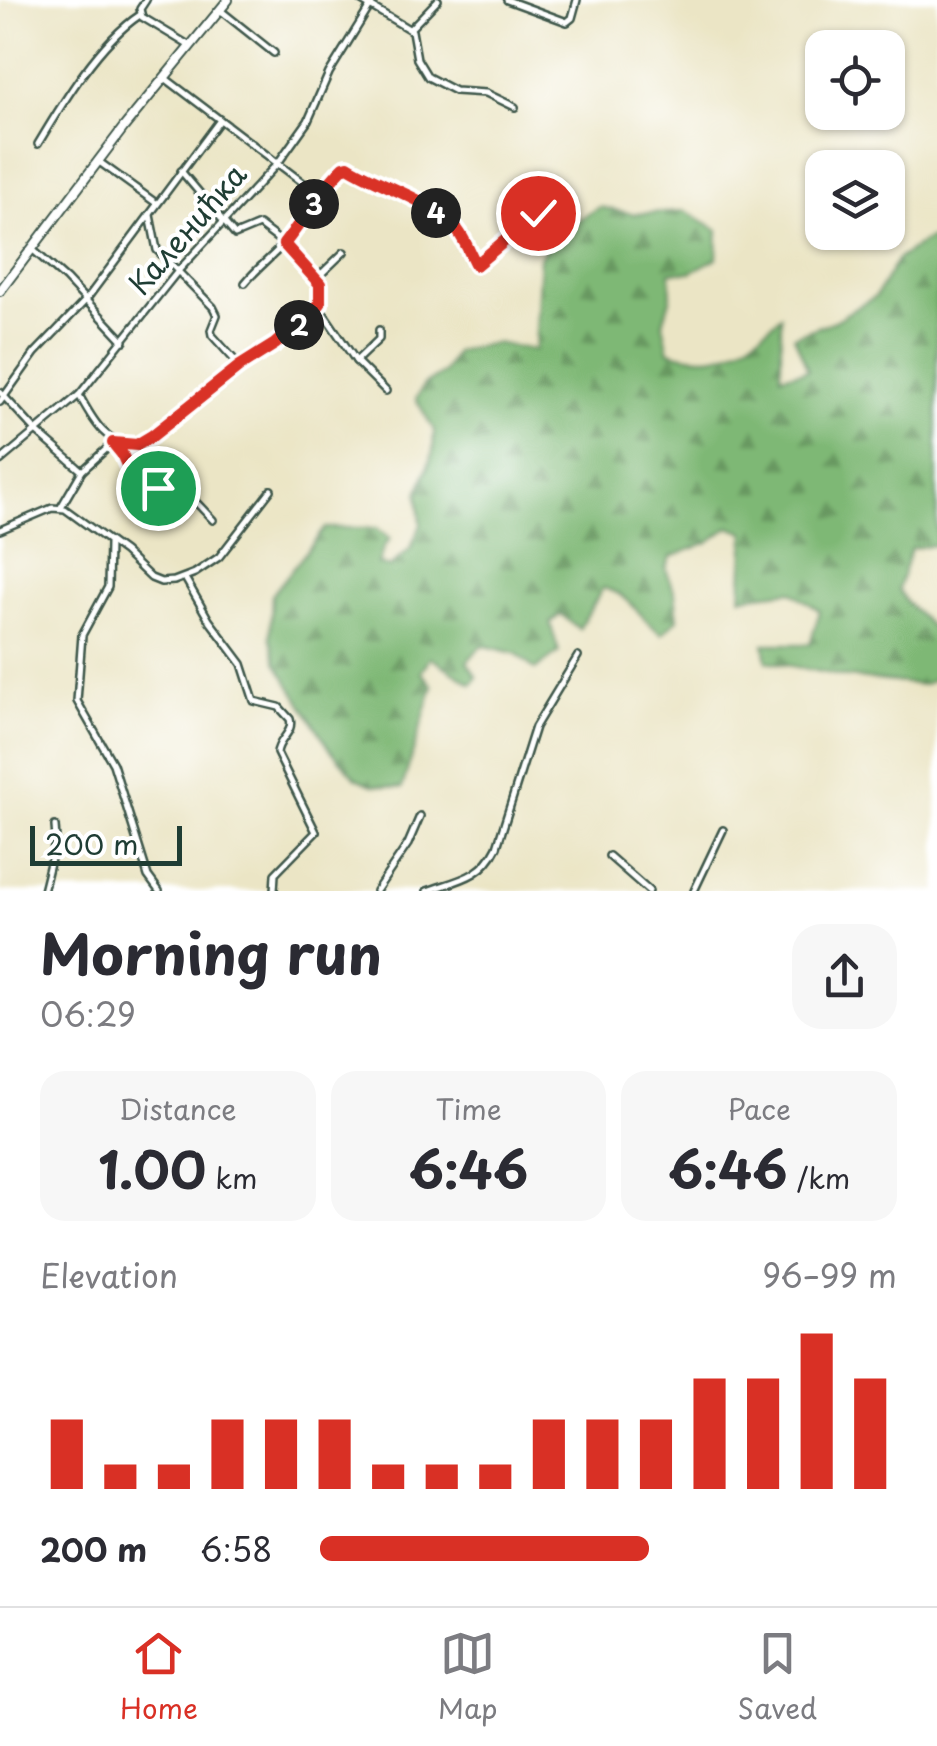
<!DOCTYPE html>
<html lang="en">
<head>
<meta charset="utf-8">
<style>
	:root { --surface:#fff; --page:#f7f7f7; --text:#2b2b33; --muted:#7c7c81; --line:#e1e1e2; --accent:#d93025 }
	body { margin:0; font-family:"Playpen Sans",sans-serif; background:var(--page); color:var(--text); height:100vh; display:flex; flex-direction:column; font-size:38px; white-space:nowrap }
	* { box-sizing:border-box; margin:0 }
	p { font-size:32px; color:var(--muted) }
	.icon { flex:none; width:55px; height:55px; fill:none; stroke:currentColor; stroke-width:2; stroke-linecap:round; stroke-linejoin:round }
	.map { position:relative; height:891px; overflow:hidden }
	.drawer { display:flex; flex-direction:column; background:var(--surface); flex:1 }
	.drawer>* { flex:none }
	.fabs { position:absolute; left:805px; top:30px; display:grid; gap:20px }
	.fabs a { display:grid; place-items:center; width:100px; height:100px; border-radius:20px; background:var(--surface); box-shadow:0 2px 8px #0004; font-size:50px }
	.scale { position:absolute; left:30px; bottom:25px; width:152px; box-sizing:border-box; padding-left:10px; border:5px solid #1f3d34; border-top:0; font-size:28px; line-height:35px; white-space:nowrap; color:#1f3d34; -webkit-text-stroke:8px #fff; paint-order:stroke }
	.pin { position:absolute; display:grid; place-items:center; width:85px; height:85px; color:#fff; margin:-42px; border:5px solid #fff; border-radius:50%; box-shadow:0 2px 10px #0007 }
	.km { position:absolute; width:50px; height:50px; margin:-25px; border-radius:50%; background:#222; color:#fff; font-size:28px; line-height:50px; text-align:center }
	.round { display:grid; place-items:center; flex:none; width:105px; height:105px; border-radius:30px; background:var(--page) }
	.overview { display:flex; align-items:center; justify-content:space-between; height:170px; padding:0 40px }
	h1 { font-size:55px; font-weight:700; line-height:75px }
	.figures { display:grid; grid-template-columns:repeat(3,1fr); gap:15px; height:170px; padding:10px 40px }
	.figures div { display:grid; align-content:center; border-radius:25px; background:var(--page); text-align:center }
	.figures b { font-size:50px; font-weight:700 }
	.figures small { font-size:28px; font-weight:400 }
	.figures p { font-size:28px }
	.chart { height:280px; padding:20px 40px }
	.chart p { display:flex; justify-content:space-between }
	.chart svg { width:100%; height:180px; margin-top:10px; stroke:var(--accent); stroke-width:6 }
	ul { padding:0 40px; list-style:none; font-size:32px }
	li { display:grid; grid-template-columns:160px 120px 1fr; align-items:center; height:75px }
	li i { height:25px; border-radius:12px; background:var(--accent) }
	.dock { display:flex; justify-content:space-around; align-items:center; height:140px; border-top:2px solid var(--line); background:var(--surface); font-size:28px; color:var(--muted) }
	.dock a { display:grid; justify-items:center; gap:5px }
	.dock .on { color:var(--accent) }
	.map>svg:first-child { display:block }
	.forest { fill:url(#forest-firs); stroke:#4e7a54; stroke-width:2.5 }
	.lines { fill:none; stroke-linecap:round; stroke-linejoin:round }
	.minor-casing { stroke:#3e564a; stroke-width:10 }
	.major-casing { stroke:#3e564a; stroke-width:12 }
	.minor { stroke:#fff; stroke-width:5 }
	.major { stroke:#fff; stroke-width:8 }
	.route-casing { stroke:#fff; stroke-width:20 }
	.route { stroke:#d93025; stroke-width:12 }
	.labels { text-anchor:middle; stroke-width:8; stroke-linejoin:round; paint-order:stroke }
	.street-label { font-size:30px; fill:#1f3d34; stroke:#fff }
</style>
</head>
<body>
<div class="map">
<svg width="937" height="891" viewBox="0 0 937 891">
	<defs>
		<pattern id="forest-firs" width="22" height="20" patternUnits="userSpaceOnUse" patternTransform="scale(2.5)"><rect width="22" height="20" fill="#7eb875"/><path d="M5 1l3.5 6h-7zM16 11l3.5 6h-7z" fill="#679761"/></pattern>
	</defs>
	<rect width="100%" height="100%" fill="#fff"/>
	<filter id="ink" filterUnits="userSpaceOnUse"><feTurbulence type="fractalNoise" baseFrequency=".01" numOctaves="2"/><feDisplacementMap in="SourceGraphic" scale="20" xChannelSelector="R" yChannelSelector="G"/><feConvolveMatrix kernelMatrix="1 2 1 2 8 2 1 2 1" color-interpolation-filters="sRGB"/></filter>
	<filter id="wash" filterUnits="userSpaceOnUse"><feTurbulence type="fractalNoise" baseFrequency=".0048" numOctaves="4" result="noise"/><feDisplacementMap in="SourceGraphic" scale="40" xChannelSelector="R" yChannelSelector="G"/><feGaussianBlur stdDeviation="2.25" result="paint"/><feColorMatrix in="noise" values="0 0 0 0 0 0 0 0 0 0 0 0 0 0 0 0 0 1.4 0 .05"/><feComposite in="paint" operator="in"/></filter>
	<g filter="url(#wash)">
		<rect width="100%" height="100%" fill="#ebe5c5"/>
		<path class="forest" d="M600,207L633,214L685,211L718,230L717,258L691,272H670L671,296L663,323L669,351C719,368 745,348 781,316V376L808,370L794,336L834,321L876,296L898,259L929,238L937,240V545L911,548L898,589L906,602L937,633V678L924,685L846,677L767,661L764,644H810L820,611L791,591L741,597L745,533L729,527L709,542L671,557L666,569L675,593L678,619L662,634C637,617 633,595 603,588L579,629L561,614L550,623L559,652L535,670L517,654L482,645L467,662L477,677L472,684L430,657L421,672L433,686L402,788L372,785L356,778L330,749L277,664L270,637L272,595L325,528H377L390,539L384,546L378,564L390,567L410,549L421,525L418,494L433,452L434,430L416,399L424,385L444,372L456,351L495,343L535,350L540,257L556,233Z"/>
	</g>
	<g filter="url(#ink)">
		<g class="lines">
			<g class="minor-casing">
				<g id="minor">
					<path d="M146,0L140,9L142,17L190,46"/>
					<path d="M360,0L412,31L417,59L428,77L455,91L486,93L515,107"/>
					<path d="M507,0L567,22L572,18L577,0"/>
					<path d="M220,10L274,53"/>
					<path d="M410,29L438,0"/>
					<path d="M165,78L318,194"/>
					<path d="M38,144C63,102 99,42 140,15"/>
					<path d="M98,161L156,203"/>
					<path d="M181,171L235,235L259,225L284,244L320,284V304L324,314L356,361L386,391"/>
					<path d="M150,215L157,250L213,307L217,315L211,330L212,335L239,365"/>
					<path d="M32,249L66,279L124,341"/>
					<path d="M316,279L344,252"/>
					<path d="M245,283C258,267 276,254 289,238C308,214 321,181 348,166C380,185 426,198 452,224C463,234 470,252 477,265L508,238L525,212L546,213"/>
					<path d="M356,361L379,339V330"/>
					<path d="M0,392L37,432L82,471"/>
					<path d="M79,395C93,420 105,445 137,445L240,366L275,344L319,305"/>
					<path d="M0,402L35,353L86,300L220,120"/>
					<path d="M113,443L122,454L139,493L175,488L193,499L213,520"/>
					<path d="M0,461L79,395L178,271L278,163L308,121L329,73L374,0"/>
					<path d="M61,507L82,471L113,443"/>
					<path d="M0,530L52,508L65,509L124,552L151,578L161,582L174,581L195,573L219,557L271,490"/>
					<path d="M109,543L108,587L82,635L77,701L113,764L148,876L159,891"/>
					<path d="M185,578L209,620L242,664L254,701L279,707L290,719C294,733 278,739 277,753L316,832L275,874L274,891"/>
					<path d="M609,856L649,891"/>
					<path d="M43,891L56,839L55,826"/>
					<path d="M376,891L408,844L420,816"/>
					<path d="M427,891C458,880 482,878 497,847L535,727L578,656"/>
					<path d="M694,891L723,830"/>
				</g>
			</g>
			<g class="major-casing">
				<path id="major" d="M0,291L124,127L228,0"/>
			</g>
			<use href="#minor" class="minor"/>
			<use href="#major" class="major"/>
		</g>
	</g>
	<g class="lines" filter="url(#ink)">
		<g class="route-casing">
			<path id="route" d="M158,488L139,492L122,454L113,443L137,445L152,436L240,366L275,344L320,304V284L284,244C305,218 320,190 344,167L348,166C380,186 426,198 452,224C463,234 469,252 476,265L508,238L525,212L538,213"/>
		</g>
		<use href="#route" class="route"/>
	</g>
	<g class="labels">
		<g class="street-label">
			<text transform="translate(188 230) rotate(-49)" y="10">Каленићка</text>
		</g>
	</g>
</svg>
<div class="fabs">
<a><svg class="icon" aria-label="locate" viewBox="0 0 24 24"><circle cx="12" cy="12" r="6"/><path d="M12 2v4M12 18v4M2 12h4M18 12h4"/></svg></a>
<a><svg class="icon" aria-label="layers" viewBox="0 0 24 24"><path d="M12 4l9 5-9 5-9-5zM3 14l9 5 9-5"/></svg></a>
</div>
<div class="scale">200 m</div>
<div class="pin" style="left:158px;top:488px;background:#1e9e55"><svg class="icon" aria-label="arrive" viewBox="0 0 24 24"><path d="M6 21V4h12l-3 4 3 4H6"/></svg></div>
<div class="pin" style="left:538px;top:213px;background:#d93025"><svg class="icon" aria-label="check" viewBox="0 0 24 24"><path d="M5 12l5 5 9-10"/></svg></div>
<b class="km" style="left:299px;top:325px">2</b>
<b class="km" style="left:314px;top:204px">3</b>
<b class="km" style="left:436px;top:213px">4</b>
</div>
<section class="drawer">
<div class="overview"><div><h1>Morning run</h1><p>06:29</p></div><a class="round"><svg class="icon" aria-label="share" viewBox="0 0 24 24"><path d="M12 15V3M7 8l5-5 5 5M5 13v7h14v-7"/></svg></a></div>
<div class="figures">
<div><p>Distance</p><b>1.00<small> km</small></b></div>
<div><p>Time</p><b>6:46</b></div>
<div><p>Pace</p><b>6:46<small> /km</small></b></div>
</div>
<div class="chart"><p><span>Elevation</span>96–99 m</p>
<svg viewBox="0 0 160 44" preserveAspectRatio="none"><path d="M5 44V27M15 44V38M25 44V38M35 44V27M45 44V27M55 44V27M65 44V38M75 44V38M85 44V38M95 44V27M105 44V27M115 44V27M125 44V17M135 44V17M145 44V6M155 44V17"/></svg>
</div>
<ul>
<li><b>200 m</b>6:58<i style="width:57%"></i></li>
</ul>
</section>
<nav class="dock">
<a class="on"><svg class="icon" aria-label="home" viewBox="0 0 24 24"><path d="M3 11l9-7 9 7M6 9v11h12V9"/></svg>Home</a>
<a><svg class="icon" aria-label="map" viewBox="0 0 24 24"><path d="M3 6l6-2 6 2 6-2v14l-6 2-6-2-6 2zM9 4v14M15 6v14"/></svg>Map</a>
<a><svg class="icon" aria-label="saved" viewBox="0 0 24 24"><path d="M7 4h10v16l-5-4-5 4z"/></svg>Saved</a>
</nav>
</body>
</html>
